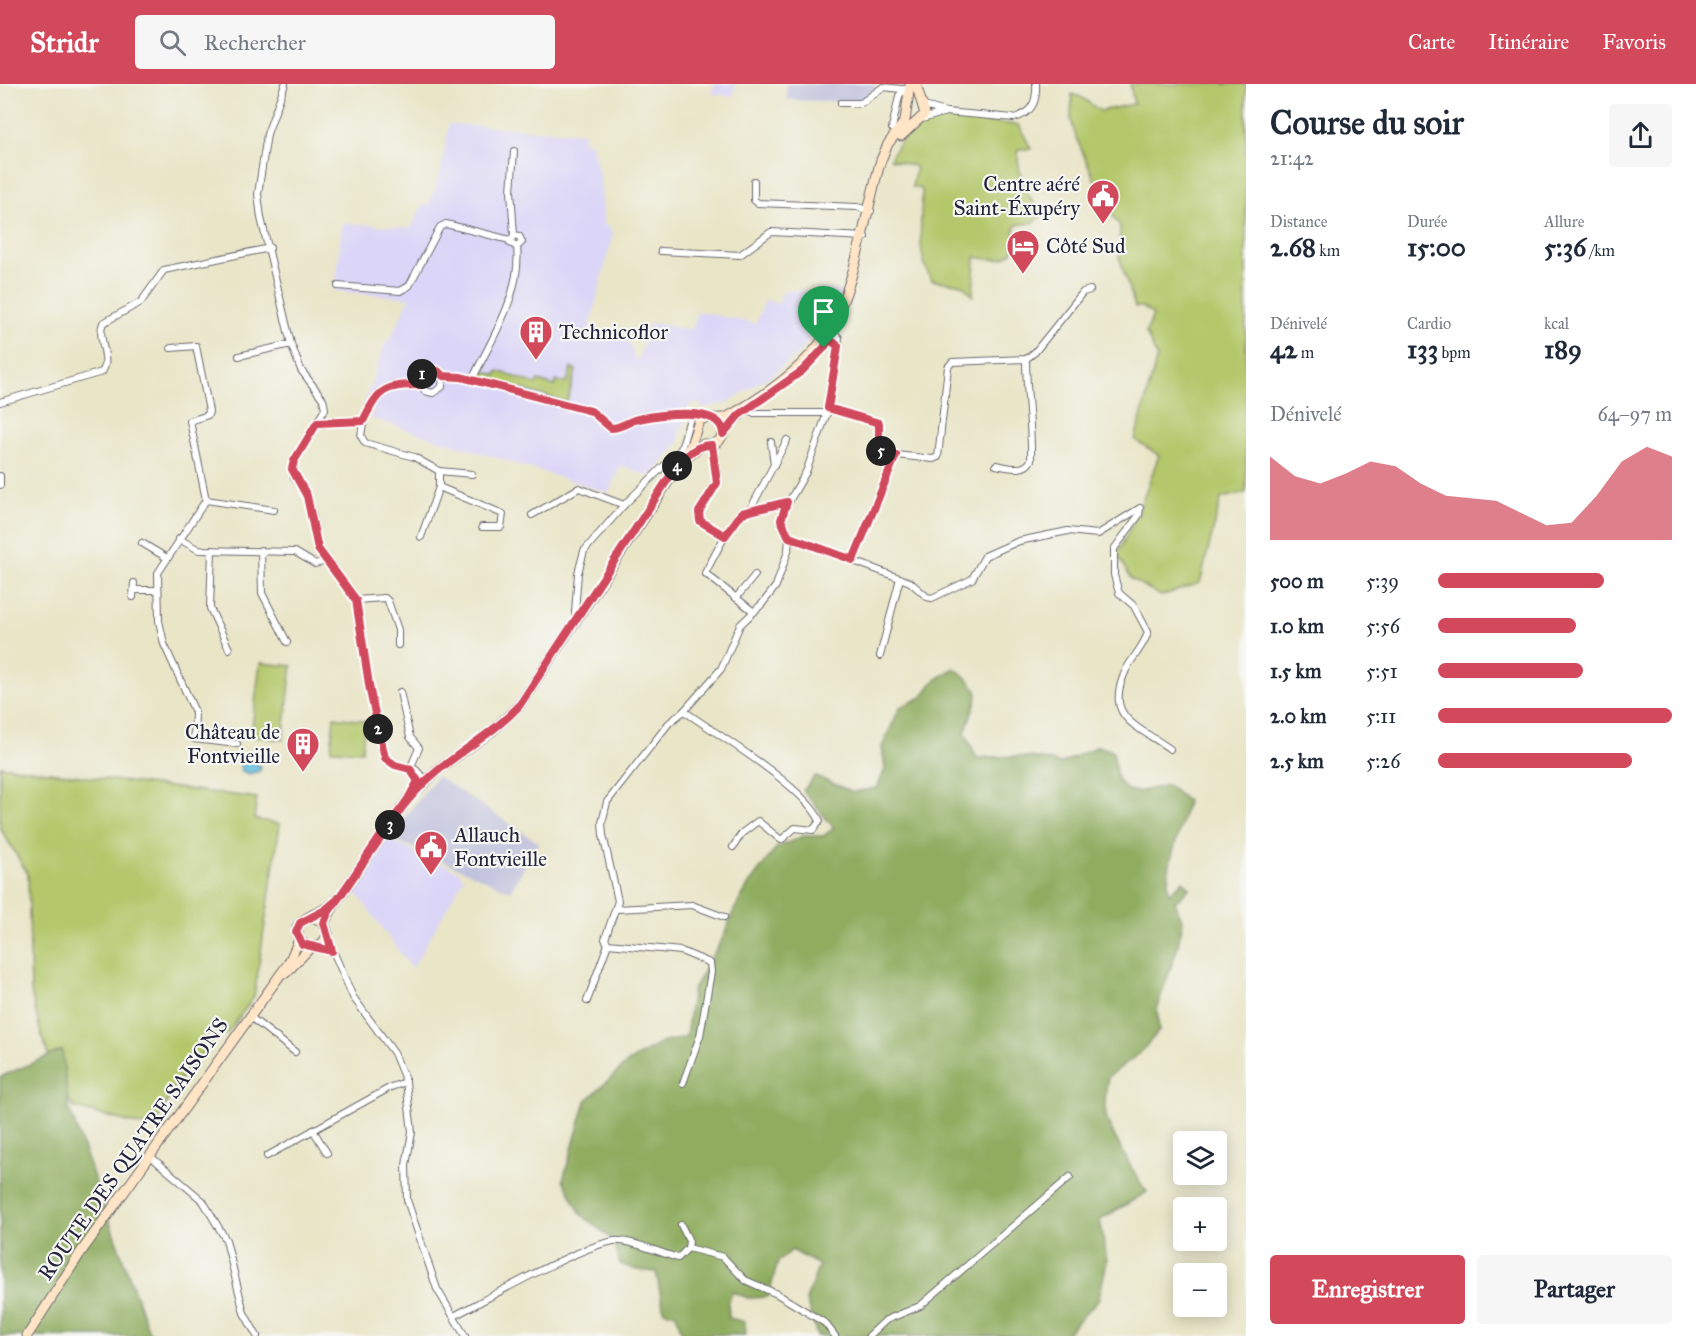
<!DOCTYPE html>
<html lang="fr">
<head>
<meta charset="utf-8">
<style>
	:root { --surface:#fff; --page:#f6f6f7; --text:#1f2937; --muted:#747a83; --accent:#d1495b }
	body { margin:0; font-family:"IM FELL Great Primer",serif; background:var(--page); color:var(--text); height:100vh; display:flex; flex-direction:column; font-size:22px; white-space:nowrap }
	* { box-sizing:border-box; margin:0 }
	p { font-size:20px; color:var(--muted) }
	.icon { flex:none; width:33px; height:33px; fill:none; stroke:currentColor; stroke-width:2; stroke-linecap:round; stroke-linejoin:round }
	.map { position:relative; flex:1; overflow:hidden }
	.panel { display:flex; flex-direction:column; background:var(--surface); width:450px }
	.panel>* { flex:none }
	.buttons { position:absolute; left:1173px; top:1047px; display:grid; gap:12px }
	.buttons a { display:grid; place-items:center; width:54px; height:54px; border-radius:6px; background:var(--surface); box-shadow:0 3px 15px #0003; font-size:30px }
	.pin { position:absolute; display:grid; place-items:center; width:51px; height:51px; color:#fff; margin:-62px -26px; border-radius:50% 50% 50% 0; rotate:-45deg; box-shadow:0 0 6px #0007 }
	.pin .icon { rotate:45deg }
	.km { position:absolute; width:30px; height:30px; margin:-15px; border-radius:50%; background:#222; color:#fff; font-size:16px; line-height:30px; text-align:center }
	.round { display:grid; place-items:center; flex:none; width:63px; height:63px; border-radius:6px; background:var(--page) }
	.summary { display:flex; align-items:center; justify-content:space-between; height:102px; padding:0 24px }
	h1 { font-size:33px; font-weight:700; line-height:45px }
	.figures { display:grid; grid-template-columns:repeat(3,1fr); gap:9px; height:102px; padding:6px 24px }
	.figures div { display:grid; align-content:center }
	.figures b { font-size:26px; font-weight:700 }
	.figures small { font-size:16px; font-weight:400 }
	.figures p { font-size:16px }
	.chart { height:168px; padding:12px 24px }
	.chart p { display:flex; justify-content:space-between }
	.chart svg { width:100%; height:108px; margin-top:6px; fill:var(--accent); opacity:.7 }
	.action { display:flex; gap:12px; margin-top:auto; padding:12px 24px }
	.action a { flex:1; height:69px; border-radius:6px; background:var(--accent); color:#fff; font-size:24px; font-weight:700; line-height:69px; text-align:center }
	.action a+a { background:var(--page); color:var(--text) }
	ul { padding:0 24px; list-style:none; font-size:20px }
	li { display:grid; grid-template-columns:96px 72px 1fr; align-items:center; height:45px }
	li i { height:15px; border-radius:8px; background:var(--accent) }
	header { display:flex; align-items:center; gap:36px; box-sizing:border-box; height:84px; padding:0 30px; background:var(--accent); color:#fff }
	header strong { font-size:28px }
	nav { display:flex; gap:33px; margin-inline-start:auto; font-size:21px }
	.search { width:420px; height:54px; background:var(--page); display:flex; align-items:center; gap:15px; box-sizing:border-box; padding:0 21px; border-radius:6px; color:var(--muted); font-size:22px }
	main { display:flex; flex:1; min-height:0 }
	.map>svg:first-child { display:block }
	.built { fill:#dbd6f7 }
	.industrial { fill:#c1c2dd }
	.green { fill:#b4c76b; stroke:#6b7453; stroke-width:1.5 }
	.forest { fill:#8fac5f; stroke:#58674d; stroke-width:1.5 }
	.water { fill:#5dbbdb; stroke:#406e8b; stroke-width:1.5 }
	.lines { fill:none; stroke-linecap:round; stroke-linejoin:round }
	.street-casing { stroke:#68666c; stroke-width:8 }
	.secondary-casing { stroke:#68666c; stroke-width:11 }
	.street { stroke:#fff; stroke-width:6 }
	.secondary { stroke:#ffe4c6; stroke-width:9 }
	.route-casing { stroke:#fff; stroke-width:12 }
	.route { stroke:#d1495b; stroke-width:8 }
	.labels { text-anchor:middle; stroke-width:4.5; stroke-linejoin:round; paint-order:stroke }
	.poi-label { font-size:21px; fill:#22223b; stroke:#f6f6f2; text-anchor:start }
	.street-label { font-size:21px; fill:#22223b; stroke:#f6f6f2 }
</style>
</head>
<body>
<header>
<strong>Stridr</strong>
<div class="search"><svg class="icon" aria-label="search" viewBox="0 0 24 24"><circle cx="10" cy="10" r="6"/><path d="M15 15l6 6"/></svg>Rechercher</div>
<nav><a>Carte</a><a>Itinéraire</a><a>Favoris</a></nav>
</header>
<main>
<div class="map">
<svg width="1246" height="1252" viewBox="0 0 1246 1252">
	<rect width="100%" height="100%" fill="#f6f6f2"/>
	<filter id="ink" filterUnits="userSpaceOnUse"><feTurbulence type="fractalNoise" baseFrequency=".0167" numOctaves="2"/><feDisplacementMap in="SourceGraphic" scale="12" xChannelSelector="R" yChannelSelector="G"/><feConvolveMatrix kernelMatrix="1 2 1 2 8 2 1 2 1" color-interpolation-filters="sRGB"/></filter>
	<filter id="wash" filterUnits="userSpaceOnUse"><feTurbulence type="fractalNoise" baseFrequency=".008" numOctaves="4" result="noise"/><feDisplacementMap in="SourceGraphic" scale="24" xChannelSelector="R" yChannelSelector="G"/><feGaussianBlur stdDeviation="1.35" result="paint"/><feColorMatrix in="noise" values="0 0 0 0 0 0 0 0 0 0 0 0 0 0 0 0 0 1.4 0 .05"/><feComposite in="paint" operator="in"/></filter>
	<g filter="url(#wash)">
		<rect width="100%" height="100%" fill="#e9e5c7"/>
		<g class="built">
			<path d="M714,0H736L733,12L711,10Z"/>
			<path d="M449,40L585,49L582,57L591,58L600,94L604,141L611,145L613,150L589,246L605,248L626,256L632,264L634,274L638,276L650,239L692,246L697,227L756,240L765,216L778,220L783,207L842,206L838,219L816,251L813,250L798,270L770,292L725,320L701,324L699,319H690L688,325L682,326L686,340L679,346L680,356L665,376L649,393L621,381L609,409L370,334L374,326L364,320L386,256H390L410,214L335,207L342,139L411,144L422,121H429L441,86Z"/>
			<path d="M386,755L458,787L464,794L412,885L352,803Z"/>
		</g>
		<g class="industrial">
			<path d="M786,0H874L875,4L861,18L787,16Z"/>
			<path d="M437,692L539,759L510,807L389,753Z"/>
		</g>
		<g class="green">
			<path d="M1130,0H1246V409L1221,414L1200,499L1161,512L1131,495L1117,470L1138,429L1159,371L1135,356L1157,273L1146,249L1153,231L1142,223H1135L1119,173L1120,142L1105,120L1076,53L1071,36L1072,10L1081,13L1100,27L1134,20Z"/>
			<path d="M942,34L1019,41L1031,65H1018C1017,92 1026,110 1042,131L1035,138L1016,141L1014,149L1019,155C1010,179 997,177 975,173L973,212L963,201L932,196C915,171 922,134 922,105L912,103L916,83L890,75C901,51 917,40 942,34Z"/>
			<path d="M484,281L487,282L484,287L496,291L498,287L536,300L538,297L555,302L556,297L567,299L571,284L576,286L567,318L484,295L481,290Z"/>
			<path d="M260,579L292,582L283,656L251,652Z"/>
			<path d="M334,633L365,637L362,667L331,666Z"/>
			<path d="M0,682L257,714L254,735L280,740L254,913L227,950H219L176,1000L154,1045L73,1023L57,994L42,954L31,908L28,790L0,744Z"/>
		</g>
		<g class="forest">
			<path d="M954,584C990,610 975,612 965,649L977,674C1007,672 1032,670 1060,680L1098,662L1113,667L1117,695L1127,706L1138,708L1168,701L1187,717C1182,748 1164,778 1169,809L1183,797L1190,804L1175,818L1183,838L1177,865L1157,924L1159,947L1140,969L1108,993C1105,1007 1104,1018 1106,1032C1109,1044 1138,1097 1147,1108L1100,1136L1107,1177L1099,1215L1064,1252H817L806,1216L819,1181L792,1166L778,1178L768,1213L748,1214L733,1208L728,1217L729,1234L745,1238L746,1251L682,1250L676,1230L664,1227L656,1188L637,1186L620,1180L614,1157L581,1130L563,1096L586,1017L628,978L661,959L686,953L693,905L724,852L734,826L749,800L776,764L803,752H823L834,744L803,707L815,692L853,708L877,704L885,685L882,663L900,623L922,613L934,597Z"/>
			<path d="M62,966L69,1024L149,1248L158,1252H0V993Z"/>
		</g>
		<path class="water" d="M252,677L261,682L260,687L249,690L241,687L240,680Z"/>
	</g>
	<g filter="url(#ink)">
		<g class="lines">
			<g class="street-casing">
				<g id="street">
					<path d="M285,0L267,50L258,110L261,134L291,260L301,286L323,315L325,325L294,377V393L307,413L313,432L318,465L356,516L370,607L385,674L395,681L416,686L426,697"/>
					<path d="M841,19H861L883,3L910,6"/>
					<path d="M924,22L946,28L1014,34C1032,29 1037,18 1036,0"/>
					<path d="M922,35L946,28"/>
					<path d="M892,44L899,12L904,5"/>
					<path d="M514,67L511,107L514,151"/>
					<path d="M754,97V116L758,119L857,123L871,127"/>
					<path d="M661,167L740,171L771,148L865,153"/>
					<path d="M338,202L400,207L409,202L440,143L446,140L510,156"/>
					<path d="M829,255L838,262"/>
					<path d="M171,264L196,262L209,327L208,331L190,337L206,416"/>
					<path d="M239,272L291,260"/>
					<path d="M443,292L461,293L591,327L611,344C621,344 625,338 634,336C654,330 685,327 706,333"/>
					<path d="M472,296C491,256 522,210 517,163L522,158L519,152L514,151L510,159L517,163"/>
					<path d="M421,301L420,294L427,286L435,285L443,292L442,303L433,309L425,307L421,301C412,301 401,300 392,302C373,307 363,334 361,352L365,359L414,373L439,387V403L421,453"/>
					<path d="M0,318L102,288C112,275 96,254 103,239L141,218L164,186L270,164"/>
					<path d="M828,324L878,339L879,365L882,369L896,371L853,476"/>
					<path d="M747,326L754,329H827"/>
					<path d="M317,339L363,337"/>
					<path d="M771,358L774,381"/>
					<path d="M712,361L717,399L698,428L700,437L725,452L742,429L787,419"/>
					<path d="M896,371L933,375L938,373L948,283L952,278L1026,275L1035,268L1083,208L1090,206"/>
					<path d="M996,381C1008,383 1025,389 1031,376C1032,341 1026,309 1026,275"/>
					<path d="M439,387L472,390"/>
					<path d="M0,392V401"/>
					<path d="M439,403L503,430L501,443H482"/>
					<path d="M750,426L787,356"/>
					<path d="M532,431L579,404L624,421"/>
					<path d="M725,452L705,489L754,528"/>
					<path d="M789,453L910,498L927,513L932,514L972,495L985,472L1019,457L1068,447L1098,450L1140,424L1139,431L1114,465V491L1119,509L1134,522L1148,548C1144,562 1134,571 1127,584C1102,634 1137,641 1170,665"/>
					<path d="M179,455L199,466L295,468L315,480L326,477"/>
					<path d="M142,459L167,474"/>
					<path d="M212,466L210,524L229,565"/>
					<path d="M261,466L262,509L287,558"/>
					<path d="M134,506H158"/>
					<path d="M133,513L134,499"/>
					<path d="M736,514L755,491"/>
					<path d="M356,516L385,514L388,517L398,546V561"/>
					<path d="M577,536L575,528L578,489L584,467L624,421L681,365L691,331"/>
					<path d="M880,572L900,494"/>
					<path d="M400,608L410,653L419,664L410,685"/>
					<path d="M684,627C718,651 804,702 820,737L813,746L795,744L781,756L758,737L742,749L733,763"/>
					<path d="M237,660L194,655L195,628L164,560L159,537L158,489L206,416L274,426"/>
					<path d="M410,685L423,700"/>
					<path d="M617,825L692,821L724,833"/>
					<path d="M327,853L353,913L394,969L406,998L412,1048L406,1081L407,1116L437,1205L465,1252"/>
					<path d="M587,917L608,860"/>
					<path d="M249,932L295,968"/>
					<path d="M683,999L700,952L711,888L710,879L681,867L608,860L605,855L618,817L603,751L602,739L607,718L669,639L684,627L721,585L740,541L762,520L776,502L788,467L789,453L781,436L783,428L806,388L827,329L839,254L831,244"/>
					<path d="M313,1046L327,1069"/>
					<path d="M149,1071L203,1117L226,1156L244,1229L257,1252"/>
					<path d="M267,1072L391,1003L406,998"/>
					<path d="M681,1141L689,1157L688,1164"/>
					<path d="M688,1164L723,1173L745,1196L777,1210L825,1239L835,1252"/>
					<path d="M454,1232C483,1217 595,1153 621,1157C640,1159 660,1169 678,1174L688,1164"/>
					<path d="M869,1252L886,1236L920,1222L1070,1093"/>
				</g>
			</g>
			<g class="secondary-casing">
				<g id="secondary">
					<path d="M901,52L925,30L916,0"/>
					<path d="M686,373L704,360L712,361L719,357L730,340L741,330"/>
					<path d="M408,715L439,685L492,647L519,622L682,377L691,361L699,337C710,330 719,338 729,332C766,311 807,283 829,246C855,204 866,126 881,76L888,60L905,37L910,0"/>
					<path d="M313,833L324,839L328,850L322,861L310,864L299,856L297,843C304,832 321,829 332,820"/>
					<path d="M324,839L338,815L410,712"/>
					<path d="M286,889L310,864"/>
					<path d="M27,1252L81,1168L288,880L299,856"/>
				</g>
			</g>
			<use href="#street" class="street"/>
			<use href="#secondary" class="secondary"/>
		</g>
	</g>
	<g class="lines" filter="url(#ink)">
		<g class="route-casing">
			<path id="route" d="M824,264L802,287L739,331L723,350C723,320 657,331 638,335C628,337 622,344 611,344L591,327L461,293L443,292L438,287L431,285L422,291L421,301C385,301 379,304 363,337L317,339L294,377L292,385L307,412L318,465L356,516L370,607L385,674L395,681L410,685L418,697L408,715L328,829L324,839L332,867L302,860L296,848L300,839L325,826L338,815C366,776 391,731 426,697C455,669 491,652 519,622L670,392C680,378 693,360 712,361L717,399L699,428L700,437L725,452L742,429L787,418L781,436L789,453L853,476L896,371L882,369L879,365V339L828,324L838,262L829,255L824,264"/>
		</g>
		<use href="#route" class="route"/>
	</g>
	<defs>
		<g id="civic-pin" transform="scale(1.725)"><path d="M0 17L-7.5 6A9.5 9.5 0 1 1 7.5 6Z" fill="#d1495b" stroke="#f6f6f2"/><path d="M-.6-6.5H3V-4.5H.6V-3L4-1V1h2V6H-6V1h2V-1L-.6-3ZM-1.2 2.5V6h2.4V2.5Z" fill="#fff"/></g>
		<g id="hotel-pin" transform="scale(1.725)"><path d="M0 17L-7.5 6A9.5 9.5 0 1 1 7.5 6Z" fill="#d1495b" stroke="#f6f6f2"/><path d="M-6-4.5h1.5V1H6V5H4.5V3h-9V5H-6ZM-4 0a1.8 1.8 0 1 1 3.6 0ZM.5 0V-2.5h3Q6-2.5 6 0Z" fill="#fff"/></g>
		<g id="building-pin" transform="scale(1.725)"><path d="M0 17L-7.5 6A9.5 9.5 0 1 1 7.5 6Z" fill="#d1495b" stroke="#f6f6f2"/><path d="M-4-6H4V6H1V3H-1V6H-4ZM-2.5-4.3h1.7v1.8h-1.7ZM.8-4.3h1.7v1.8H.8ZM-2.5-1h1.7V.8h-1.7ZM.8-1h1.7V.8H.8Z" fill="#fff"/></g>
	</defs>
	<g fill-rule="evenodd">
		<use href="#civic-pin" x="1103" y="112"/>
		<use href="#hotel-pin" x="1023" y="162"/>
		<use href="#building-pin" x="536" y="248"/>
		<use href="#building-pin" x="303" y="660"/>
		<use href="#civic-pin" x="431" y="763"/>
	</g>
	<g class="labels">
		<g class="poi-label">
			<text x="1080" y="107" text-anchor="end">Centre aéré<tspan x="1080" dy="24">Saint-Éxupéry</tspan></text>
			<text x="1046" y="169">Côté Sud</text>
			<text x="559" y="255">Technicoflor</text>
			<text x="280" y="655" text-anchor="end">Château de<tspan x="280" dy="24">Fontvieille</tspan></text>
			<text x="454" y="758">Allauch<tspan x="454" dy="24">Fontvieille</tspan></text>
		</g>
		<g class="street-label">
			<text transform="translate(133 1065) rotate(-55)" y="7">ROUTE DES QUATRE SAISONS</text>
		</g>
	</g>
</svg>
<div class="buttons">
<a><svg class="icon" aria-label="layers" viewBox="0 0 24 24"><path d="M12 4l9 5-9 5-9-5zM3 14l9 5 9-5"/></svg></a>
<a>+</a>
<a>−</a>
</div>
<div class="pin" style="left:824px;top:264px;background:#1e9e55"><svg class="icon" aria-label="arrive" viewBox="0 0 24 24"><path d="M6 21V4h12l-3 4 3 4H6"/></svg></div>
<b class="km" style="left:422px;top:290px">1</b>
<b class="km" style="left:378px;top:645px">2</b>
<b class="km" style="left:390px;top:741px">3</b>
<b class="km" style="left:677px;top:382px">4</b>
<b class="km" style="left:881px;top:367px">5</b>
</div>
<section class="panel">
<div class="summary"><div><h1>Course du soir</h1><p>21:42</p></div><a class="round"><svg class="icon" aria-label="share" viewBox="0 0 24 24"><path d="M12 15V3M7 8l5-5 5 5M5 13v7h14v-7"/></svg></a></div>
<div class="figures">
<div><p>Distance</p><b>2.68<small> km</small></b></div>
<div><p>Durée</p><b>15:00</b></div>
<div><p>Allure</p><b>5:36<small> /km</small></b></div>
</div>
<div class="figures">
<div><p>Dénivelé</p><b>42<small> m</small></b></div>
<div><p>Cardio</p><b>133<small> bpm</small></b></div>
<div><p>kcal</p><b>189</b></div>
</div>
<div class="chart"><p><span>Dénivelé</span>64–97 m</p>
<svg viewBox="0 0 160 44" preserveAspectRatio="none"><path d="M0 44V10L10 18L20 21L30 17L40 12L50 14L60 21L70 26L80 27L90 28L100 33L110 38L120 37L130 26L140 12L150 6L160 10V44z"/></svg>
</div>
<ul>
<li><b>500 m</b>5:39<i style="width:71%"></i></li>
<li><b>1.0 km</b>5:56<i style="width:59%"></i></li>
<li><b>1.5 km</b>5:51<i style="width:62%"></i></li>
<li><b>2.0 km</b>5:11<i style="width:100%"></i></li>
<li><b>2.5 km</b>5:26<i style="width:83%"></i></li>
</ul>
<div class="action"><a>Enregistrer</a><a>Partager</a></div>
</section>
</main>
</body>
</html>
